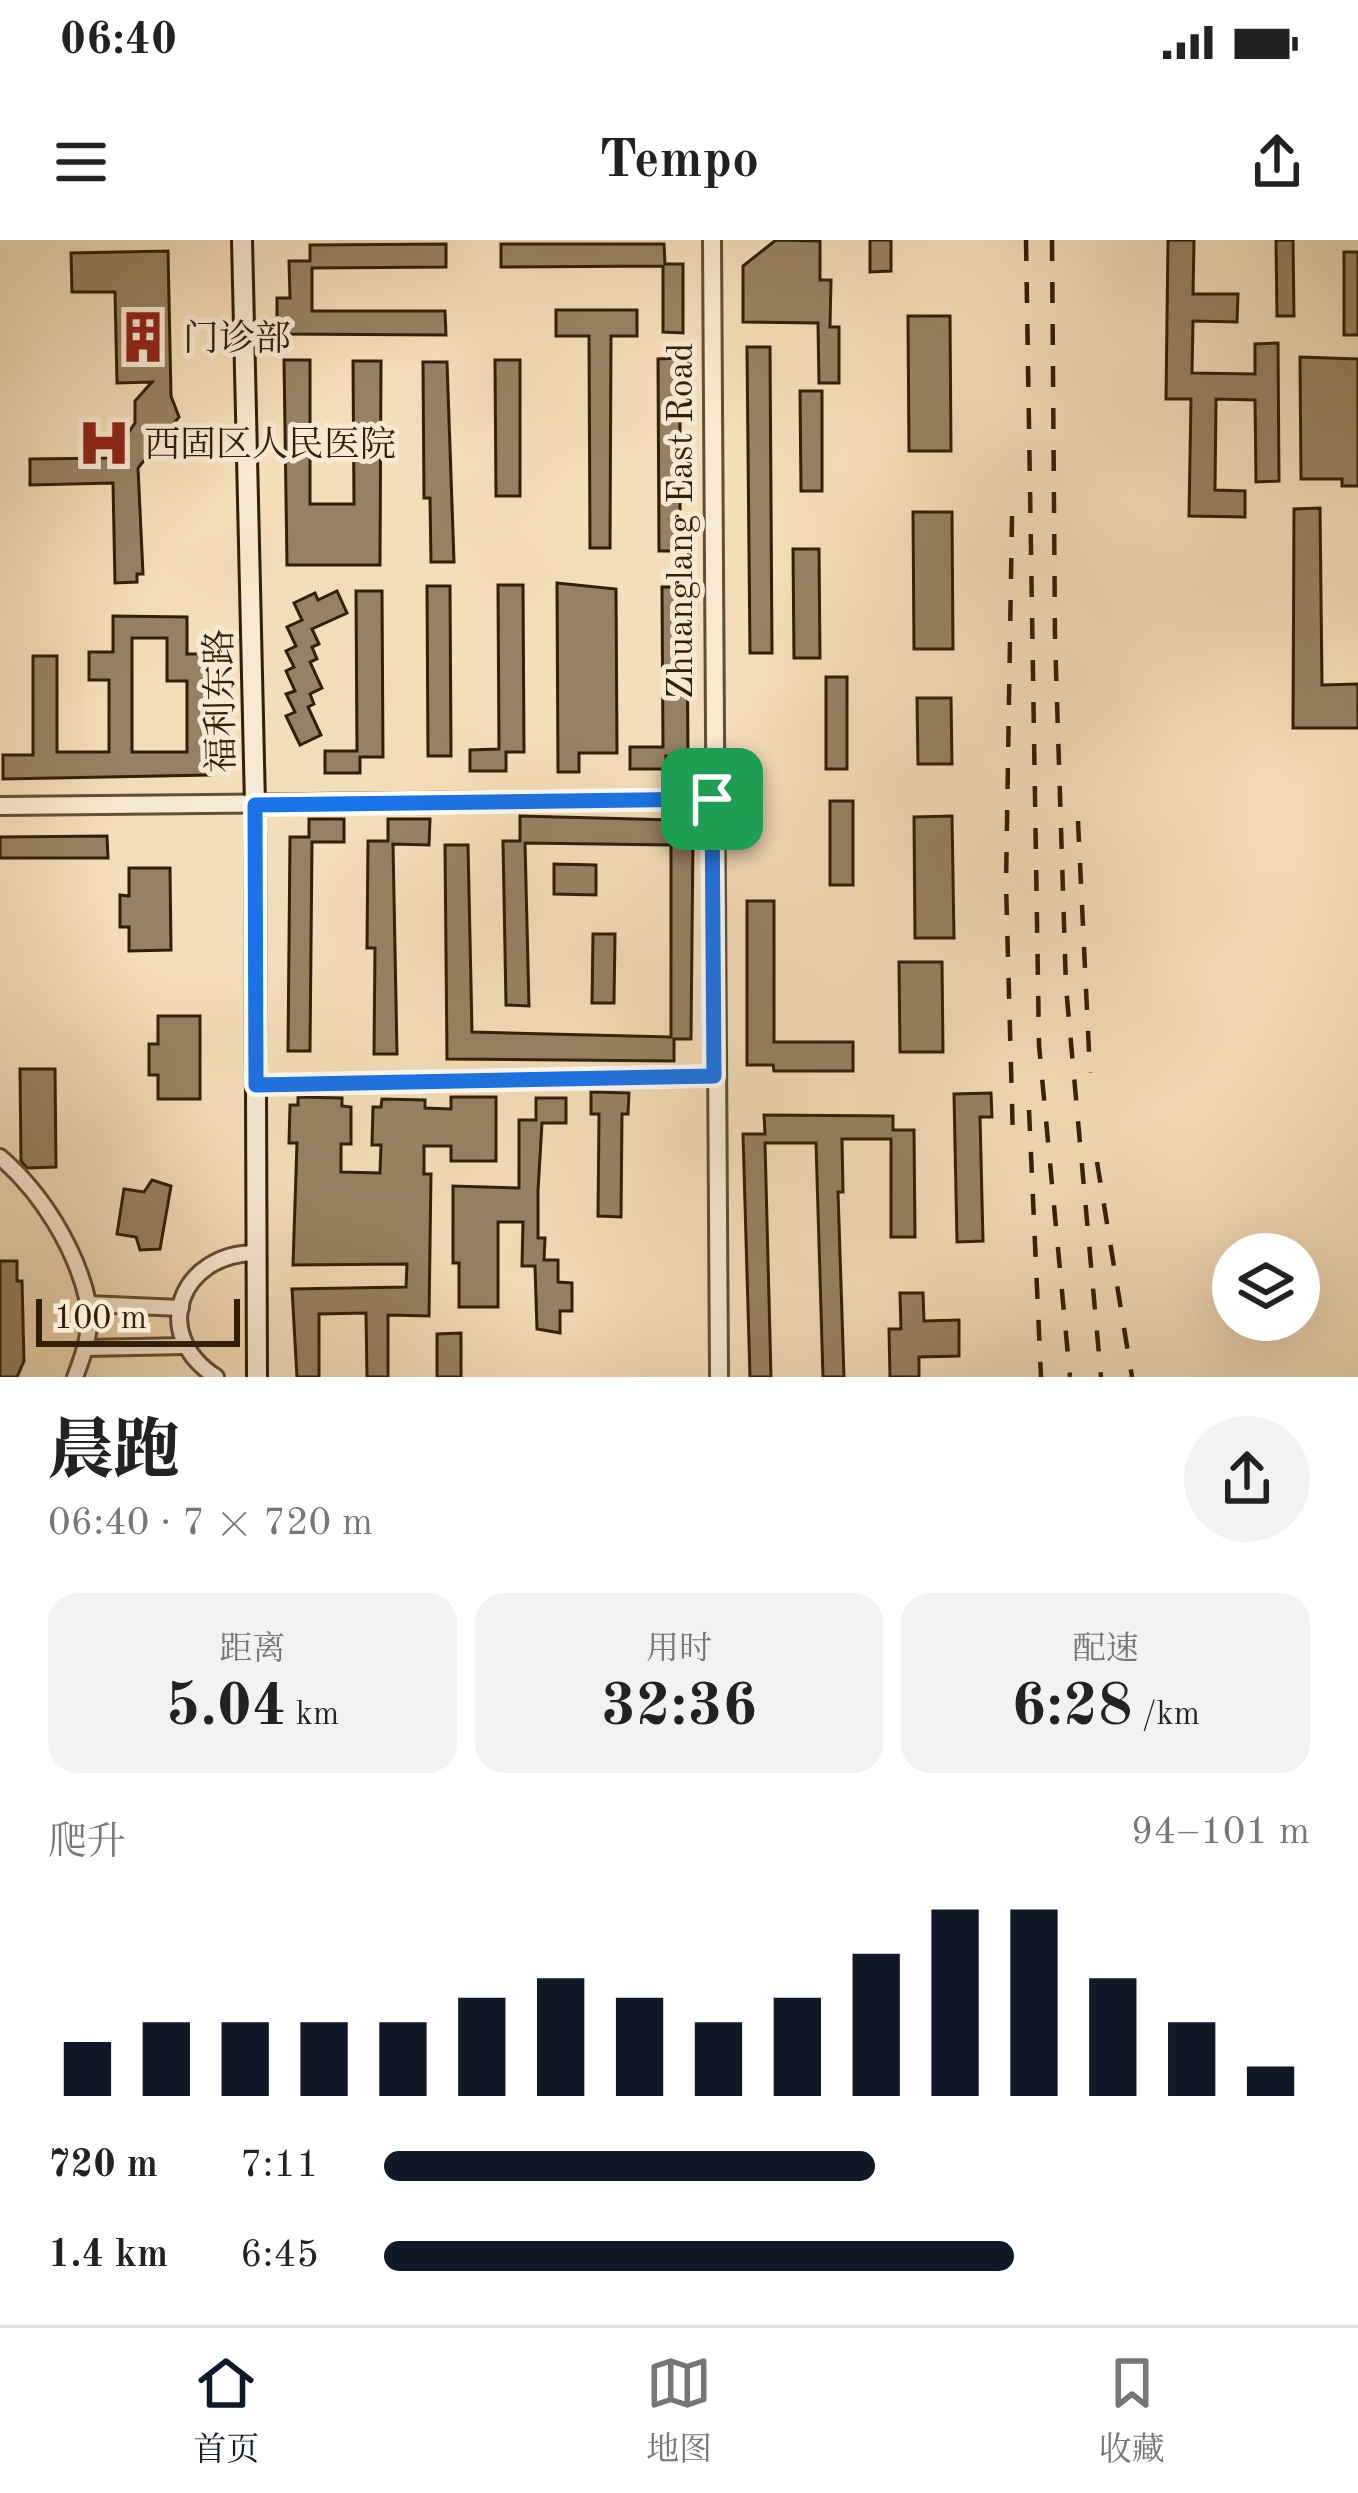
<!DOCTYPE html>
<html lang="zh">
<head>
<meta charset="utf-8">
<style>
	:root { --surface:#fff; --page:#f2f2f2; --text:#222; --muted:#767676; --line:#e0e0e0; --accent:#111827 }
	body { margin:0; font-family:"Old Standard TT","Noto Serif SC",serif; background:var(--page); color:var(--text); height:100vh; display:flex; flex-direction:column; font-size:45px; white-space:nowrap }
	* { box-sizing:border-box; margin:0 }
	p { font-size:39px; color:var(--muted) }
	.icon { flex:none; width:66px; height:66px; fill:none; stroke:currentColor; stroke-width:2; stroke-linecap:round; stroke-linejoin:round }
	.map { position:relative; height:1137px; overflow:hidden }
	.drawer { display:flex; flex-direction:column; background:var(--surface); flex:1 }
	.drawer>* { flex:none }
	.tools { position:absolute; left:1212px; top:993px; display:grid; gap:24px }
	.tools a { display:grid; place-items:center; width:108px; height:108px; border-radius:50%; background:var(--surface); box-shadow:0 12px 48px #0002; font-size:60px }
	.scale { position:absolute; left:36px; bottom:30px; width:204px; box-sizing:border-box; padding-left:12px; border:6px solid #311f06; border-top:0; font-size:33px; line-height:42px; white-space:nowrap; color:#311f06; -webkit-text-stroke:9px #f8e9d2; paint-order:stroke }
	.pin { position:absolute; display:grid; place-items:center; width:102px; height:102px; color:#fff; margin:-51px; border-radius:24px; box-shadow:0 6px 18px #0006 }
	.round { display:grid; place-items:center; flex:none; width:126px; height:126px; border-radius:63px; background:var(--page) }
	.summary { display:flex; align-items:center; justify-content:space-between; height:204px; padding:0 48px }
	h1 { font-size:66px; font-weight:800; line-height:90px }
	.metrics { display:grid; grid-template-columns:repeat(3,1fr); gap:18px; height:204px; padding:12px 48px }
	.metrics div { display:grid; align-content:center; border-radius:30px; background:var(--page); text-align:center }
	.metrics b { font-size:60px; font-weight:800 }
	.metrics small { font-size:33px; font-weight:400 }
	.metrics p { font-size:33px }
	.chart { height:336px; padding:24px 48px }
	.chart p { display:flex; justify-content:space-between }
	.chart svg { width:100%; height:216px; margin-top:12px; stroke:var(--accent); stroke-width:6 }
	ul { padding:0 48px; list-style:none; font-size:39px }
	li { display:grid; grid-template-columns:192px 144px 1fr; align-items:center; height:90px }
	li i { height:30px; border-radius:15px; background:var(--accent) }
	.status { display:flex; justify-content:space-between; align-items:center; height:84px; padding:0 60px; background:var(--surface); direction:ltr }
	.status svg { height:33px; fill:currentColor }
	header { display:flex; justify-content:space-between; align-items:center; height:156px; padding:0 48px; background:var(--surface); font-size:54px; font-weight:800 }
	.tabs { display:flex; justify-content:space-around; align-items:center; height:168px; border-top:3px solid var(--line); background:var(--surface); font-size:33px; color:var(--muted) }
	.tabs a { display:grid; justify-items:center; gap:6px }
	.tabs .on { color:var(--accent) }
	.map>svg:first-child { display:block }
	.building { fill:#968263; stroke:#311f06; stroke-width:3; fill-rule:evenodd }
	.lines { fill:none; stroke-linecap:round; stroke-linejoin:round }
	.minor-casing { stroke:#624e33; stroke-width:20 }
	.tertiary-casing { stroke:#624e33; stroke-width:22 }
	.secondary-casing { stroke:#311f06; stroke-width:24 }
	.minor { stroke:#f8e9d2; stroke-width:14 }
	.tertiary { stroke:#f8e9d2; stroke-width:16 }
	.secondary { stroke:#f8e9d2; stroke-width:18 }
	.rail { stroke:#311f06; stroke-width:4.5; stroke-dasharray:21 21; stroke-linecap:butt }
	.route-casing { stroke:#fff; stroke-width:24 }
	.route { stroke:#1a73e8; stroke-width:15 }
	.labels { text-anchor:middle; stroke-width:10; stroke-linejoin:round; paint-order:stroke }
	.poi-label { font-size:36px; fill:#311f06; stroke:#f8e9d2; text-anchor:start }
	.street-label { font-size:36px; fill:#311f06; stroke:#f8e9d2 }
</style>
</head>
<body>
<div class="status"><b>06:40</b><svg viewBox="0 0 49 12"><path d="M0 12V9h3v3zM5 12V6h3v6zM10 12V3h3v9zM15 12V0h3v12zM26 1h20v11H26zM47 4h2v5h-2z"/></svg></div>
<header><svg class="icon" aria-label="menu" viewBox="0 0 24 24"><path d="M4 6h16M4 12h16M4 18h16"/></svg>Tempo<svg class="icon" aria-label="share" viewBox="0 0 24 24"><path d="M12 15V3M7 8l5-5 5 5M5 13v7h14v-7"/></svg></header>
<div class="map">
<svg width="1358" height="1137" viewBox="0 0 1358 1137">
	<rect width="100%" height="100%" fill="#f4ddb9"/>
	<filter id="stains"><feTurbulence type="fractalNoise" baseFrequency=".00167" numOctaves="4"/><feColorMatrix values="0 0 0 0 .2 0 0 0 0 .09 0 0 0 0 .02 0 0 0 .5 -.17"/></filter>
	<radialGradient id="worn" r=".72"><stop offset=".6" stop-color="#630" stop-opacity="0"/><stop offset="1" stop-color="#630" stop-opacity=".3"/></radialGradient>
	<g class="building">
		<path d="M776,0L820,1V40H831L830,87H839V143H819L818,83L743,82V26Z"/>
		<path d="M870,0H891V31L870,32Z"/>
		<path d="M1168,0H1194L1193,54H1238L1237,82L1193,81L1192,133L1255,134V104L1278,103L1279,241L1256,242L1255,160L1216,159L1215,250L1245,251V277L1189,276L1191,159H1166Z"/>
		<path d="M1276,0H1293L1294,76H1277Z"/>
		<path d="M446,4V27L312,28V71H445L446,95L277,94V58H290L289,21H310V5Z"/>
		<path d="M501,4H664L665,24H683V93L663,92V26L501,27Z"/>
		<path d="M168,11L171,156L179,177L138,228L143,334H137V342L115,343L113,243L30,245V219L111,218L135,183V161L152,142L117,143L115,52H72L71,13Z"/>
		<rect x="1344" y="12" width="14" height="83"/>
		<path d="M556,70H637V96H611L610,308H590L589,96H556Z"/>
		<path d="M908,76H950L951,211H909Z"/>
		<path d="M747,107H770L772,413H750Z"/>
		<path d="M1300,117L1358,119V246H1342V239H1301Z"/>
		<path d="M680,118V311H659L658,119Z"/>
		<path d="M284,120H310V264H354L353,121H381L380,325H287Z"/>
		<path d="M495,120H520V256H496Z"/>
		<path d="M423,122H447L454,322H431L430,258H424Z"/>
		<path d="M800,151H822V251H801Z"/>
		<path d="M1320,268L1322,445L1358,444V488H1293L1294,269Z"/>
		<path d="M913,272H952L953,409H914Z"/>
		<path d="M793,309H819L820,418H794Z"/>
		<path d="M557,343L616,349L617,513H579V532H558Z"/>
		<path d="M498,345H523L524,512H506V531H470V510L499,509Z"/>
		<path d="M427,346H450L451,516H428Z"/>
		<path d="M662,347H682V380H687L688,516H666V529H630V507H663Z"/>
		<path d="M337,351L347,373L312,389L319,404L312,407L317,419L310,422L322,448L310,454L314,464L308,467L321,495L300,505L286,476L295,472L286,454L295,451L286,431L294,427L286,411L296,406L287,387L302,380L294,363L315,353L318,360Z"/>
		<path d="M356,351H382L383,517H360V533H325V511H357Z"/>
		<path d="M113,376L187,377V414H210V535L3,539V515H33V416H57V512H109V440H89V412H113ZM132,398H167V441H187V512H132Z"/>
		<rect x="826" y="437" width="21" height="92"/>
		<path d="M917,458H951L952,524H918Z"/>
		<rect x="830" y="561" width="23" height="84"/>
		<path d="M520,576L674,580V598H693L691,799H674V821L447,819L445,605H468L472,792L671,797V605L525,603L529,766L506,765L503,601H520Z"/>
		<path d="M952,576L954,698H915L914,577Z"/>
		<path d="M309,579H344V602H312L310,811H288L290,597H309Z"/>
		<path d="M388,579H430L429,605L393,604L397,814H374L375,708H367L368,601H388Z"/>
		<path d="M107,596L108,618H0V597Z"/>
		<path d="M554,624L596,625V655L554,654Z"/>
		<path d="M129,628H170L171,710L129,711V687H120V655L129,656Z"/>
		<path d="M747,661H774V802H853V831H774L773,825H747Z"/>
		<path d="M593,694H615L614,763H592Z"/>
		<path d="M899,722H942L943,812H900Z"/>
		<path d="M158,776H200V859H158V835H149V804H158Z"/>
		<path d="M20,829H55L56,927L27,928L21,921Z"/>
		<path d="M591,852L629,853L628,874H622L621,977L598,976L599,874H591Z"/>
		<path d="M991,853L992,877H980L983,1001L957,1002L954,854Z"/>
		<path d="M298,857L342,858V866L351,867V904H341V932L380,933L381,905H372L373,867H381L382,859L425,860V868L451,869V857H496V921H451V906H424V934H431L429,1076L388,1075V1137H367L366,1073L319,1074V1137H297L292,1049L406,1047L407,1024L293,1025L297,903H289L290,865H298Z"/>
		<path d="M536,858H566V883H542L538,951V998H545L544,1020H558V1042L572,1043V1071H560V1093L537,1089L535,1026H522L523,982H498V1067H459V1023H453V946L519,948V880H536Z"/>
		<path d="M764,875L893,876V890H914L915,997H891V899H842L843,952H838L844,1137H823L816,903H765L771,1137H750L743,894H765Z"/>
		<path d="M152,940L171,946L160,1009L140,1010L136,997L117,994L124,949L144,952Z"/>
		<path d="M0,1021H17V1041H22L24,1121L17,1137H0Z"/>
		<path d="M900,1053H923L924,1081L959,1080V1116L919,1117V1137H890L889,1089H901Z"/>
		<path d="M461,1093V1137H437V1094Z"/>
	</g>
	<g class="lines">
		<g class="minor-casing">
			<g id="minor">
				<path d="M256,845L714,837"/>
				<path d="M0,917C41,952 76,1008 88,1062C93,1088 84,1114 75,1137"/>
				<path d="M88,1064L181,1068"/>
				<path d="M86,1108L186,1106"/>
				<path d="M216,1137C149,1094 180,1013 256,1013"/>
			</g>
		</g>
		<g class="tertiary-casing">
			<g id="tertiary">
				<path d="M712,0L719,1137"/>
				<path d="M0,566L712,559"/>
			</g>
		</g>
		<g class="secondary-casing">
			<path id="secondary" d="M242,0L255,565L257,1137"/>
		</g>
		<use href="#minor" class="minor"/>
		<use href="#tertiary" class="tertiary"/>
		<use href="#secondary" class="secondary"/>
		<g class="rail">
			<path d="M1026,0L1039,805L1070,1137"/>
			<path d="M1052,0L1055,398L1066,747L1101,1137"/>
			<path d="M1012,276L1006,644L1013,900"/>
			<path d="M1078,581L1090,833"/>
			<path d="M1029,870L1041,1137"/>
			<path d="M1097,922L1132,1137"/>
		</g>
	</g>
	<g class="lines">
		<g class="route-casing">
			<path id="route" d="M712,559L714,836L256,845L255,565Z"/>
		</g>
		<use href="#route" class="route"/>
	</g>
	<defs>
		<g id="building-bare" transform="scale(4.14)"><path d="M-4-6H4V6H1V3H-1V6H-4ZM-2.5-4.3h1.7v1.8h-1.7ZM.8-4.3h1.7v1.8H.8ZM-2.5-1h1.7V.8h-1.7ZM.8-1h1.7V.8H.8Z" fill="#8f2418" stroke="#f8e9d2" stroke-width="2.5" paint-order="stroke"/></g>
		<g id="hospital-bare" transform="scale(4.14)"><path d="M-5-5h3v3.5h4V-5h3V5h-3V1.5h-4V5h-3Z" fill="#8f2418" stroke="#f8e9d2" stroke-width="2.5" paint-order="stroke"/></g>
	</defs>
	<g fill-rule="evenodd">
		<use href="#building-bare" x="143" y="97"/>
		<use href="#hospital-bare" x="104" y="203"/>
	</g>
	<g class="labels">
		<g class="poi-label">
			<text x="183" y="110">门诊部</text>
			<text x="144" y="216">西固区人民医院</text>
		</g>
		<g class="street-label">
			<text transform="translate(679 281) rotate(-90)" y="13">Zhuanglang East Road</text>
			<text transform="translate(219 461) rotate(-91)" y="13">福利东路</text>
		</g>
	</g>
	<rect width="100%" height="100%" filter="url(#stains)"/>
	<rect width="100%" height="100%" fill="url(#worn)"/>
</svg>
<div class="tools">
<a><svg class="icon" aria-label="layers" viewBox="0 0 24 24"><path d="M12 4l9 5-9 5-9-5zM3 14l9 5 9-5"/></svg></a>
</div>
<div class="scale">100 m</div>
<div class="pin" style="left:712px;top:559px;background:#1e9e55"><svg class="icon" aria-label="arrive" viewBox="0 0 24 24"><path d="M6 21V4h12l-3 4 3 4H6"/></svg></div>
</div>
<section class="drawer">
<div class="summary"><div><h1>晨跑</h1><p>06:40 · 7 × 720 m</p></div><a class="round"><svg class="icon" aria-label="share" viewBox="0 0 24 24"><path d="M12 15V3M7 8l5-5 5 5M5 13v7h14v-7"/></svg></a></div>
<div class="metrics">
<div><p>距离</p><b>5.04<small> km</small></b></div>
<div><p>用时</p><b>32:36</b></div>
<div><p>配速</p><b>6:28<small> /km</small></b></div>
</div>
<div class="chart"><p><span>爬升</span>94–101 m</p>
<svg viewBox="0 0 160 44" preserveAspectRatio="none"><path d="M5 44V33M15 44V29M25 44V29M35 44V29M45 44V29M55 44V24M65 44V20M75 44V24M85 44V29M95 44V24M105 44V15M115 44V6M125 44V6M135 44V20M145 44V29M155 44V38"/></svg>
</div>
<ul>
<li><b>720 m</b>7:11<i style="width:53%"></i></li>
<li><b>1.4 km</b>6:45<i style="width:68%"></i></li>
</ul>
</section>
<nav class="tabs">
<a class="on"><svg class="icon" aria-label="home" viewBox="0 0 24 24"><path d="M3 11l9-7 9 7M6 9v11h12V9"/></svg>首页</a>
<a><svg class="icon" aria-label="map" viewBox="0 0 24 24"><path d="M3 6l6-2 6 2 6-2v14l-6 2-6-2-6 2zM9 4v14M15 6v14"/></svg>地图</a>
<a><svg class="icon" aria-label="saved" viewBox="0 0 24 24"><path d="M7 4h10v16l-5-4-5 4z"/></svg>收藏</a>
</nav>
</body>
</html>
